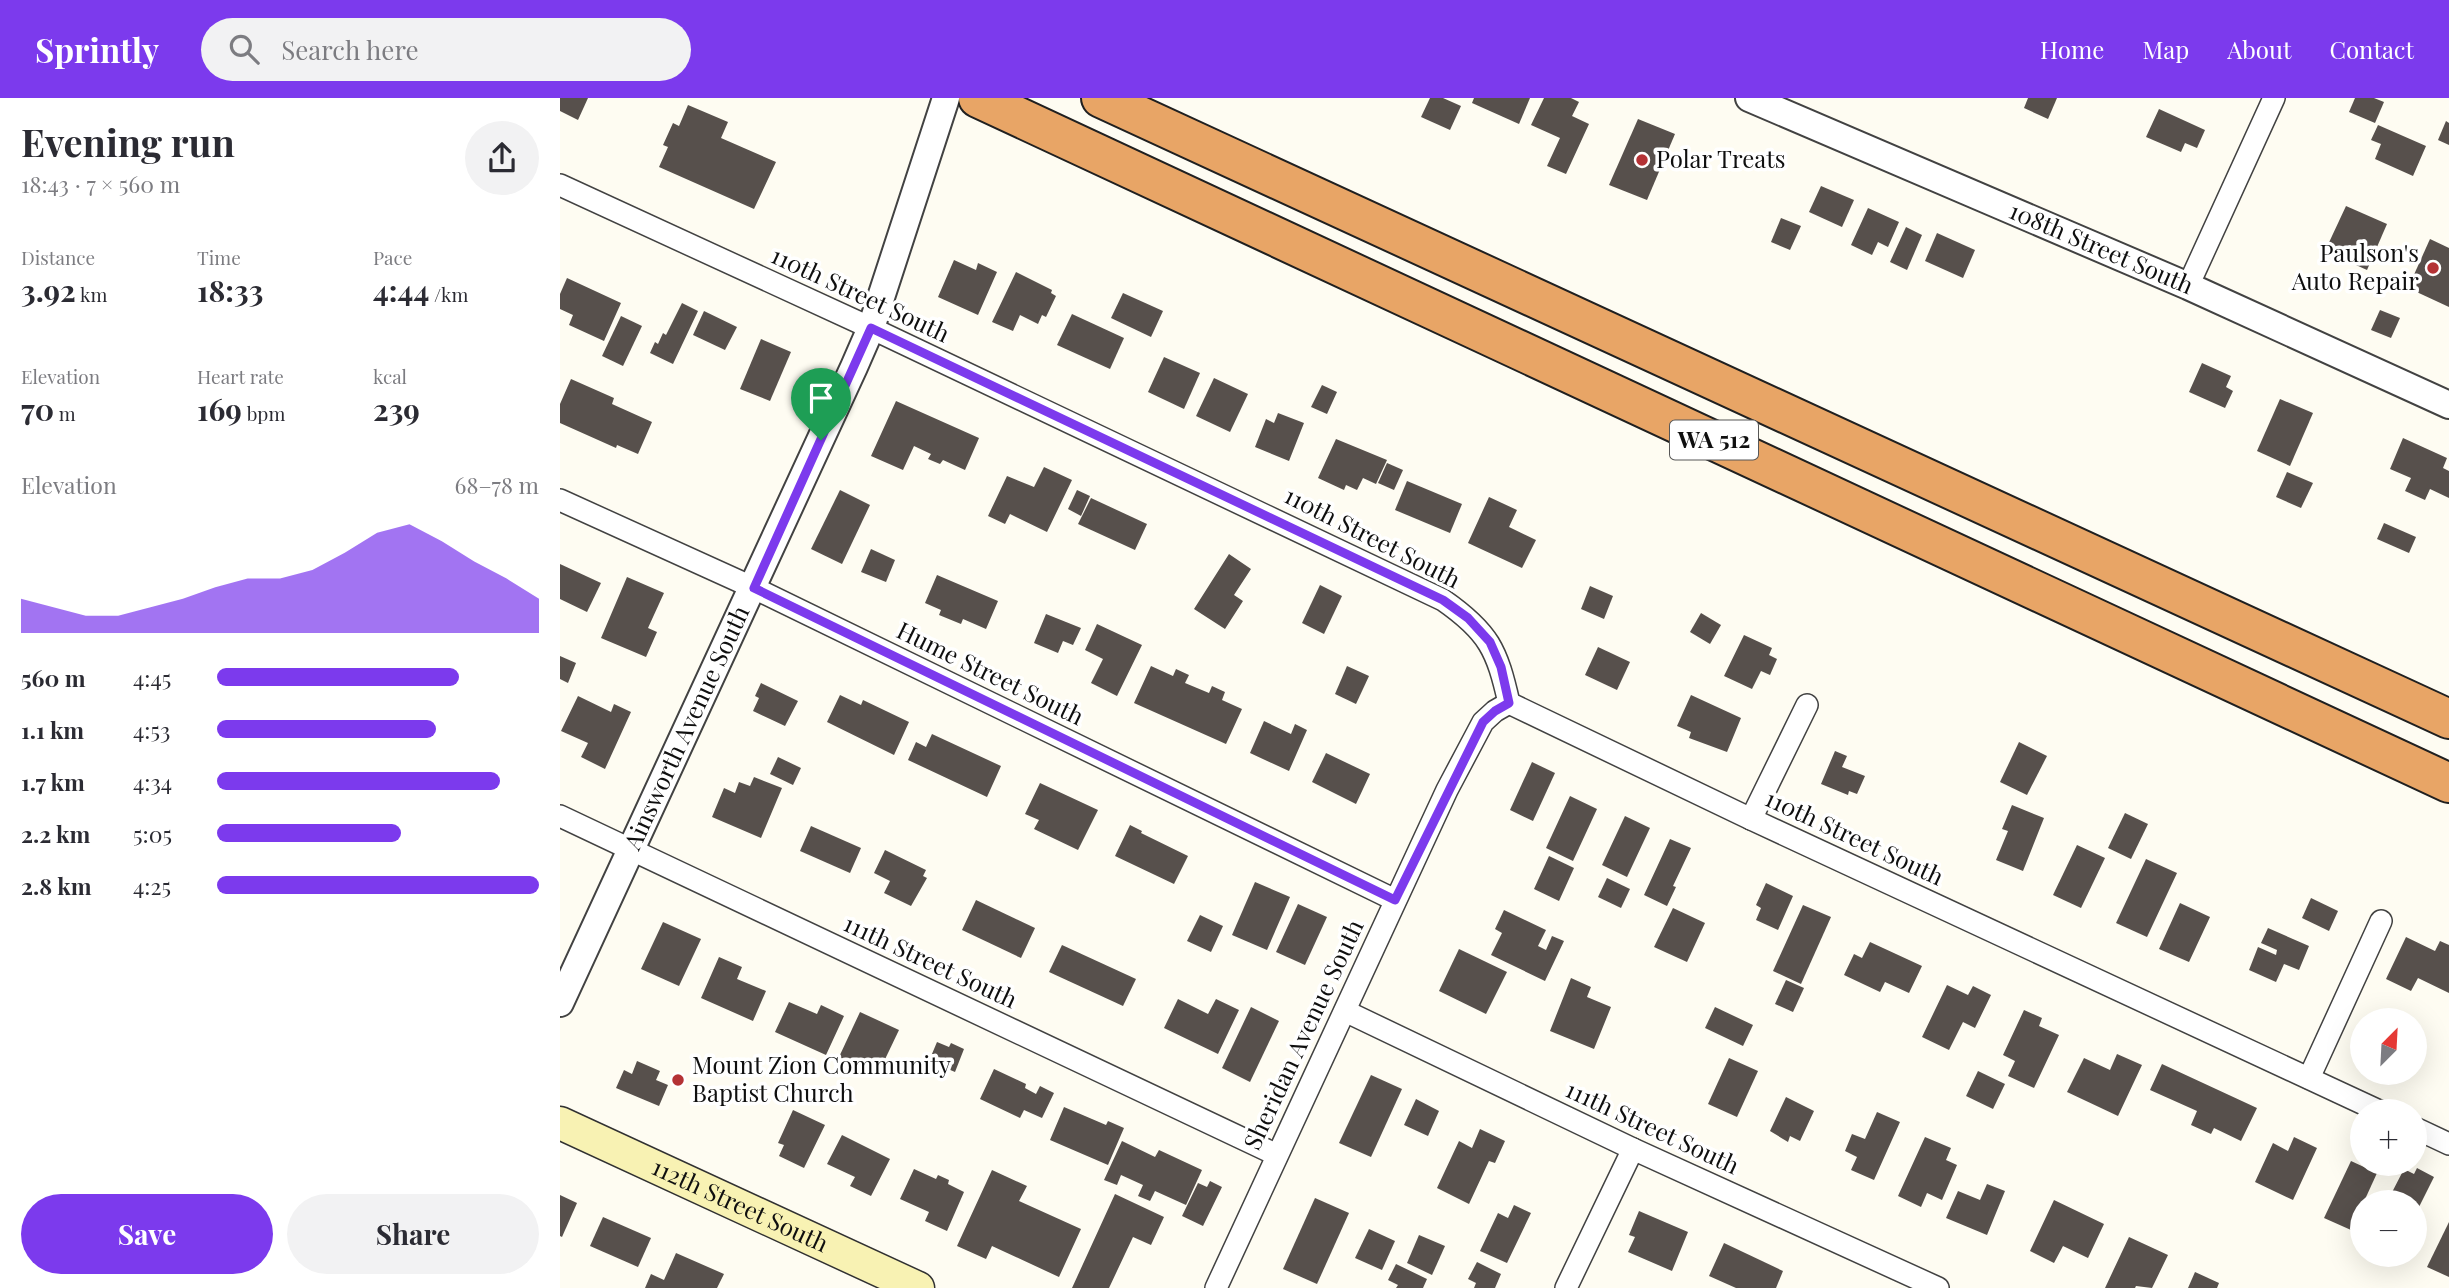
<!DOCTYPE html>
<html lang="en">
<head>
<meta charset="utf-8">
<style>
	:root { --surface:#fff; --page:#f2f2f3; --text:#2b2b33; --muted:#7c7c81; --accent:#7c3aed }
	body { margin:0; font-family:"Playfair Display",serif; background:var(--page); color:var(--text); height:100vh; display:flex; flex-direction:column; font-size:26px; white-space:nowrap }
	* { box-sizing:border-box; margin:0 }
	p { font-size:23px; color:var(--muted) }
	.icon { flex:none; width:38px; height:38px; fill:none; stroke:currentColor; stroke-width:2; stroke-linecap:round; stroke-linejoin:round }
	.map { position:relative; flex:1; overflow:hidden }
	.panel { display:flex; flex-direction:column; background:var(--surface); width:560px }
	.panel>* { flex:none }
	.needle { width:46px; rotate:24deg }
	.tools { position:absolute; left:1790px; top:910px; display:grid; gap:14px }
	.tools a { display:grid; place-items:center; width:77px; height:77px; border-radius:50%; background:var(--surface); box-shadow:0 7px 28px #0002; font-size:35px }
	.pin { position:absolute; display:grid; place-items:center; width:60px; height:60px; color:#fff; margin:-72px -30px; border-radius:50% 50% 50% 0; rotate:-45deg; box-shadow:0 0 7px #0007 }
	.pin .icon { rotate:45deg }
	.round { display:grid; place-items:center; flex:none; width:74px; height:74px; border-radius:37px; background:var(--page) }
	.headline { display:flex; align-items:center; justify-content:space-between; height:119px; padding:0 21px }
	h1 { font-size:38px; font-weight:700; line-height:52px }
	.metrics { display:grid; grid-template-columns:repeat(3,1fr); gap:10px; height:119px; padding:7px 21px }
	.metrics div { display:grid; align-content:center }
	.metrics b { font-size:30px; font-weight:700 }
	.metrics small { font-size:19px; font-weight:400 }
	.metrics p { font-size:19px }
	.chart { height:196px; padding:14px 21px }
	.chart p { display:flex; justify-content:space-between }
	.chart svg { width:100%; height:126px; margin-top:7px; fill:var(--accent); opacity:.7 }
	.action { display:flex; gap:14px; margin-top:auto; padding:14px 21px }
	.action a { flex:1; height:80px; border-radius:42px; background:var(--accent); color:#fff; font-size:28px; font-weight:700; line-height:80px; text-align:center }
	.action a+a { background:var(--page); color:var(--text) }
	ul { padding:0 21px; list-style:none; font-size:23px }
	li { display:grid; grid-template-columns:112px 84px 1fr; align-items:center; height:52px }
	li i { height:18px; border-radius:9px; background:var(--accent) }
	header { display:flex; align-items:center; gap:42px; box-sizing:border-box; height:98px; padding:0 35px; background:var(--accent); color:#fff }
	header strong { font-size:33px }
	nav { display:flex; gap:38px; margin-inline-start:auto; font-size:24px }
	.search { width:490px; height:63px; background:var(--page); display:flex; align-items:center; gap:18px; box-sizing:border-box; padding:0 24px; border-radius:38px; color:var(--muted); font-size:26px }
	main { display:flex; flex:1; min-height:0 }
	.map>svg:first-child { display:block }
	.building { fill:#57504c }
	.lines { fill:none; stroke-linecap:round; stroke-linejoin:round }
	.minor-casing { stroke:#424242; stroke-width:24 }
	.tertiary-casing { stroke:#424242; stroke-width:30 }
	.secondary-casing { stroke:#313131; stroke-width:35 }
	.motorway-casing { stroke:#202020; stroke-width:42 }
	.minor { stroke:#fff; stroke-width:21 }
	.tertiary { stroke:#fff; stroke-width:26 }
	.secondary { stroke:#f8f2b3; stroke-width:32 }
	.motorway { stroke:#e8a566; stroke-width:38 }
	.route-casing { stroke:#fff; stroke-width:14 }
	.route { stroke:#7c3aed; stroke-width:9 }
	.poi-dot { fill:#b43235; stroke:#fff; stroke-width:2.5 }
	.labels { text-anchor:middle; stroke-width:7; stroke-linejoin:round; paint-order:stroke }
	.shield { fill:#fff; stroke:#575757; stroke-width:2 }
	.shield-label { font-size:23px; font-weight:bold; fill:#0f0f0f }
	.poi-label { font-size:24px; fill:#0f0f0f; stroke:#fff; text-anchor:start }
	.street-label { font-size:24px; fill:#0f0f0f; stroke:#fff }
</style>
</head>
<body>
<header>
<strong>Sprintly</strong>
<div class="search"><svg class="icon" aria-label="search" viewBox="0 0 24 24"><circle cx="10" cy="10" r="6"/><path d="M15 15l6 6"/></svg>Search here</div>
<nav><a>Home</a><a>Map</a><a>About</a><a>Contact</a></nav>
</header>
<main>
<section class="panel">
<div class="headline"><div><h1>Evening run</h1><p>18:43 · 7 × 560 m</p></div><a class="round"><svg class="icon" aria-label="share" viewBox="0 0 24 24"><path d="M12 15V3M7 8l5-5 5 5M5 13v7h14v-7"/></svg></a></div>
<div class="metrics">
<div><p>Distance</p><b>3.92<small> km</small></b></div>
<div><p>Time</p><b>18:33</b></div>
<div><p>Pace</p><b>4:44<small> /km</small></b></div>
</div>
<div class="metrics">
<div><p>Elevation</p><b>70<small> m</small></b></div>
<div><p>Heart rate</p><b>169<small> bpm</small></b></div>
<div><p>kcal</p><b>239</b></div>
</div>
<div class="chart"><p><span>Elevation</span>68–78 m</p>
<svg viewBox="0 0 160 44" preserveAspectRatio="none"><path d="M0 44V32L10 35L20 38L30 38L40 35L50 32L60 28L70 25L80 25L90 22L100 16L110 9L120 6L130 12L140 19L150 25L160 32V44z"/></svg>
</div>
<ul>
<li><b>560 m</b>4:45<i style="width:75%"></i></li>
<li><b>1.1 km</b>4:53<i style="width:68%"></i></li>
<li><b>1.7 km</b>4:34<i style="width:88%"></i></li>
<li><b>2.2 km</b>5:05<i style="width:57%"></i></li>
<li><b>2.8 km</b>4:25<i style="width:100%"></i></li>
</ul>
<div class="action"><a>Save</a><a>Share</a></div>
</section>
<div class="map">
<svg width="1889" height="1190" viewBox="0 0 1889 1190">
	<rect width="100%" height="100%" fill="#fefcf2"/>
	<g class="building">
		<path d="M0,0H28L18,22L0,13Z"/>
		<path d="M870,0H883L901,8L890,32L861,19Z"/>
		<path d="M914,0H970L959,26L912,5Z"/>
		<path d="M984,0H1011L1019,4L1012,18L1029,26L1006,76L987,68L1000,40L971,27Z"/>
		<path d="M1468,0H1497L1488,21L1464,10Z"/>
		<path d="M1795,0H1814L1824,4L1815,25L1789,14Z"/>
		<path d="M128,7L168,24L161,40L216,64L194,111L99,69L108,49L103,47L113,25L119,28Z"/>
		<path d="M1599,11L1645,32L1637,50L1625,45L1621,54L1586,39Z"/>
		<path d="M1078,21L1115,36L1087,102L1049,87Z"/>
		<path d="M1886,23L1889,25V47L1878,42Z"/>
		<path d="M1818,27L1866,48L1853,78L1815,61L1821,46L1811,42Z"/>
		<path d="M1261,88L1294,102L1282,129L1249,114Z"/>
		<path d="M1786,108L1827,126L1807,172L1765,153Z"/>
		<path d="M1308,110L1339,124L1328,149L1318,144L1312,157L1291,147Z"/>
		<path d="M1221,120L1241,128L1230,152L1211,144Z"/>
		<path d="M1346,129L1362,137L1347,172L1330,164Z"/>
		<path d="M1377,135L1415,152L1403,180L1365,163Z"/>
		<path d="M1870,141L1889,150V209L1848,190Z"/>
		<path d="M394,162L416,172L418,165L437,174L418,217L378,199Z"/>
		<path d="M456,174L492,192L491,195L496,198L486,219L482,217L478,226L460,217L453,233L432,224Z"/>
		<path d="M7,180L61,205L44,243L9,227L13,217L0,211V196Z"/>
		<path d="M563,195L603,213L591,239L551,220Z"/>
		<path d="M122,205L138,213L113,266L90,255L95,244L98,246L103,235L106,237Z"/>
		<path d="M1820,212L1840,220L1831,240L1811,232Z"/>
		<path d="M144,213L177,229L165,252L133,237Z"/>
		<path d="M512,216L564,240L550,271L497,247Z"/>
		<path d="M61,218L82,228L63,268L42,258Z"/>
		<path d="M201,241L231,254L210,303L180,291Z"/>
		<path d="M604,259L640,275L624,311L588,294Z"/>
		<path d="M1642,265L1671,278L1666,289L1673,293L1665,310L1629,294Z"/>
		<path d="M654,280L688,296L670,334L636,318Z"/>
		<path d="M11,281L54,300L52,306L92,324L78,356L57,347L56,350L0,325V306Z"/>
		<path d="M762,287L777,294L767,316L751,309Z"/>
		<path d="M1720,301L1753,315L1730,368L1697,353Z"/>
		<path d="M336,303L419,340L405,372L383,362L380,366L368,361L371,356L354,348L343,372L311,358Z"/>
		<path d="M718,315L744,325L729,363L695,349L706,321L714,325Z"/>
		<path d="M1843,340L1887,360L1883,370L1889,373V400L1870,391L1865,402L1845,393L1851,380L1830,371Z"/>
		<path d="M776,341L827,362L816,386L803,380L797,392L786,387L784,392L758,380Z"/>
		<path d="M827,365L843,372L834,392L818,385Z"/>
		<path d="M484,369L512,382L487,434L450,416L445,426L428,418L447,378L474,389Z"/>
		<path d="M1727,374L1753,385L1741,410L1716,399Z"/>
		<path d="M847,383L902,406L890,435L835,412Z"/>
		<path d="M280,392L310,407L282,466L251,451Z"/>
		<path d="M517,392L530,398L521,418L508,411Z"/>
		<path d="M929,399L957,412L949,429L976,442L962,470L908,445Z"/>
		<path d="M531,400L587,426L575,452L518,426Z"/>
		<path d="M1824,425L1856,439L1849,455L1817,441Z"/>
		<path d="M311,451L335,462L326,484L301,474Z"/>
		<path d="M669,456L691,471L674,497L683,503L665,531L634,511Z"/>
		<path d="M0,466L41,485L27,514L0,501Z"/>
		<path d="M377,477L438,503L426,531L403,521L401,526L379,517L381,512L365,505Z"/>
		<path d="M67,479L104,495L88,530L97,534L86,559L41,540Z"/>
		<path d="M760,487L782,498L764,536L742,525Z"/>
		<path d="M1030,488L1053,498L1044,521L1021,511Z"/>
		<path d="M1141,515L1161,527L1150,546L1130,534Z"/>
		<path d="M486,516L521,530L513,547L503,543L498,555L474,545Z"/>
		<path d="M537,526L582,547L557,598L531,585L543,561L525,552Z"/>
		<path d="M1184,537L1212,550L1209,557L1217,561L1210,577L1201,573L1192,591L1164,578Z"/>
		<path d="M1038,549L1070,564L1057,592L1025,577Z"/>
		<path d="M0,558L16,565L8,585L0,581Z"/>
		<path d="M591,568L613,578L616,571L629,577L625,585L649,595L652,588L665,594L662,602L682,611L666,646L574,605Z"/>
		<path d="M787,568L809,578L796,606L775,596Z"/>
		<path d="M201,585L238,603L225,628L193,613L199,600L195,598Z"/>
		<path d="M280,597L301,607L303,602L349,624L334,657L267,624Z"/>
		<path d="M1131,597L1181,620L1167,654L1129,640L1131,634L1117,628Z"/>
		<path d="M18,598L51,614L54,606L71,614L45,671L21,659L28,645L1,633Z"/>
		<path d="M704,623L731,636L735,626L747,632L729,673L690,655Z"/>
		<path d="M372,636L441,668L427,699L348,662L356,644L366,649Z"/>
		<path d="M1459,644L1487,658L1467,697L1440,684Z"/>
		<path d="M1275,653L1287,658L1282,669L1305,678L1297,696L1289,693L1288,697L1261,686Z"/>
		<path d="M766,655L810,676L796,706L752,684Z"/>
		<path d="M218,659L241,670L233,687L210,676Z"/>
		<path d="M972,664L995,675L973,723L950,712Z"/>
		<path d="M194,679L222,690L201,740L152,719L164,690L175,695L179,684L190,688Z"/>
		<path d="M480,685L538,712L518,752L474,731L479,722L465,716Z"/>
		<path d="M1010,698L1037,711L1013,763L986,750Z"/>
		<path d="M1452,707L1484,720L1463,773L1436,762L1448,733L1442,731Z"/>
		<path d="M1565,715L1588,726L1571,761L1548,750Z"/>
		<path d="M1065,718L1090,730L1067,779L1042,767Z"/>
		<path d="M570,727L582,733L581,735L628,758L614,786L555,758Z"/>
		<path d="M251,728L301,750L290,775L240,753Z"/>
		<path d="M1110,741L1131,750L1113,788L1116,789L1107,808L1084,797Z"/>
		<path d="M1517,747L1545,760L1521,810L1493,797Z"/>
		<path d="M325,752L366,772L363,778L367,780L351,808L324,795L330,783L314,775Z"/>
		<path d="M989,758L1014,770L999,803L974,791Z"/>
		<path d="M1586,761L1617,775L1587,839L1556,825Z"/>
		<path d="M1047,780L1070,791L1061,810L1038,799Z"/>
		<path d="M695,784L730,799L707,852L672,837Z"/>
		<path d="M1206,785L1233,798L1218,832L1196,822L1201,810L1196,807Z"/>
		<path d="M1751,800L1778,813L1769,833L1742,820Z"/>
		<path d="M416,802L475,830L461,860L402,832Z"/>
		<path d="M1620,805L1650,819L1629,864L1599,851Z"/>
		<path d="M738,806L767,819L745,867L716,854Z"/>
		<path d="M1243,807L1271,819L1241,886L1213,873Z"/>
		<path d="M1113,810L1145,825L1127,864L1094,849Z"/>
		<path d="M944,812L986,832L978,848L986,852L992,838L1004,843L985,883L931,857L942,835L935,831Z"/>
		<path d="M640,817L663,828L651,854L627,843Z"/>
		<path d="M103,824L141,841L119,888L81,871Z"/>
		<path d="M1708,830L1749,848L1739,872L1724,866L1716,884L1689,872L1698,849L1716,857L1717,852L1701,845Z"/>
		<path d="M1846,839L1875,853L1880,843L1889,847V895L1858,880L1851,893L1826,881Z"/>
		<path d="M1310,844L1362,868L1349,895L1325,884L1320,894L1284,877L1294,856L1302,860Z"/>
		<path d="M502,847L576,881L563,908L489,874Z"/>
		<path d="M899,851L947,874L926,916L879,893Z"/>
		<path d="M159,859L182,869L177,881L206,893L193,923L141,900Z"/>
		<path d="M1011,880L1031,889L1027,899L1051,909L1034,951L990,933Z"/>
		<path d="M1226,882L1244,890L1233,914L1215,906Z"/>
		<path d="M1387,887L1408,897L1413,888L1431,897L1415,930L1403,924L1389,952L1362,939Z"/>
		<path d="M618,901L648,916L656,901L679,912L658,956L604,930Z"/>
		<path d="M229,904L257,916L261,907L284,918L266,957L215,934Z"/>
		<path d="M691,909L719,923L690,984L662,970Z"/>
		<path d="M1155,909L1193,927L1183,948L1145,930Z"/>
		<path d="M1464,912L1482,920L1479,928L1499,937L1474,990L1448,978L1455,963L1443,957Z"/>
		<path d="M300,914L339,932L317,978L279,959Z"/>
		<path d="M377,944L389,949L391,945L404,951L395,974L369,963Z"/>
		<path d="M1557,956L1582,967L1558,1018L1507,994L1524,960L1550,972Z"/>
		<path d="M1169,960L1198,973L1177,1019L1148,1006Z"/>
		<path d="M77,963L100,973L96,982L108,987L99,1008L56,990L64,972L72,976Z"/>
		<path d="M1602,966L1697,1010L1681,1043L1654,1030L1651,1036L1631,1027L1637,1013L1590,992Z"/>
		<path d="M434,971L466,986L465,990L476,996L480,988L494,995L482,1020L464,1012L460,1020L420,1001Z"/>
		<path d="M1418,973L1445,986L1433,1011L1406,998Z"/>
		<path d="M811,977L842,991L811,1059L779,1045Z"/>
		<path d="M1226,999L1254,1013L1240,1043L1230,1038L1228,1044L1210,1033Z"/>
		<path d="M856,1001L879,1013L868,1038L844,1027Z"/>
		<path d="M504,1009L546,1027L548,1023L564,1030L548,1067L490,1042Z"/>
		<path d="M233,1012L265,1027L244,1070L219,1058L224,1047L218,1045Z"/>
		<path d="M1317,1014L1340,1024L1314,1082L1291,1072L1297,1059L1285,1053L1292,1036L1305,1041Z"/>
		<path d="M920,1031L945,1043L935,1065L929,1063L909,1106L877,1090L899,1043L912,1050Z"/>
		<path d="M282,1037L330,1061L311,1098L290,1088L295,1079L267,1066Z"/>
		<path d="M1365,1039L1391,1050L1386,1062L1397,1067L1382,1102L1367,1095L1361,1109L1338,1098Z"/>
		<path d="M1734,1039L1757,1050L1733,1102L1695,1084L1713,1045L1728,1053Z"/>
		<path d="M562,1043L595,1059L599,1052L642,1072L626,1107L595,1093L590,1103L578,1098L583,1087L561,1077L557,1087L544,1082Z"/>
		<path d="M1791,1063L1817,1075L1791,1132L1764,1120Z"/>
		<path d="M1857,1070L1874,1079L1855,1117V1104H1827L1844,1071L1854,1076Z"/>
		<path d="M354,1071L376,1081L378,1077L389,1082L388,1086L404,1094L387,1133L365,1123L369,1114L340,1101Z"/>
		<path d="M432,1072L467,1088L459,1103L521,1131L499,1179L432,1148L426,1161L397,1148Z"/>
		<path d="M650,1083L662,1089L643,1128L622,1118L638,1085L647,1089Z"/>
		<path d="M1427,1086L1445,1093L1427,1137L1386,1120L1398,1093L1420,1102Z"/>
		<path d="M555,1096L604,1119L591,1147L573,1139L549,1190H512Z"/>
		<path d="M0,1097L17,1105L2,1139L0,1138Z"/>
		<path d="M755,1100L789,1115L757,1186L723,1171Z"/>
		<path d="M1494,1102L1544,1126L1528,1160L1503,1148L1494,1165L1470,1153Z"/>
		<path d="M954,1107L971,1115L947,1165L920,1153L938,1115L948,1120Z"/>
		<path d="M1079,1113L1128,1134L1112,1173L1068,1154L1075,1139L1069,1137Z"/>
		<path d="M43,1119L91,1140L78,1169L30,1148Z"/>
		<path d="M1889,1124V1179L1867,1169Z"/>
		<path d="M809,1131L835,1143L822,1172L795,1160Z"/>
		<path d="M859,1137L885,1148L872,1177L847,1165Z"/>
		<path d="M1569,1139L1608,1157L1592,1190L1576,1188L1575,1190H1545Z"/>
		<path d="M1164,1145L1223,1173L1216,1190H1176L1149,1178Z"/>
		<path d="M116,1155L164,1176L157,1190H85L91,1176L104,1182Z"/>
		<path d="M917,1164L941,1176L935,1190H914L916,1185L908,1181Z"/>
		<path d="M836,1166L867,1181L863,1190H836L838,1187L828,1182Z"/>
		<path d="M1635,1174L1659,1185L1657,1190H1628Z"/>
	</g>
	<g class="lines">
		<g class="minor-casing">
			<g id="minor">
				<path d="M0,87L311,230L883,502C929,534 937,552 949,605L1191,721L1819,1013"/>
				<path d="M1628,188L1714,0"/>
				<path d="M0,402L194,490L835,802"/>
				<path d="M0,718L717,1057"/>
				<path d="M1191,721L1247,607"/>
				<path d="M785,913L1073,1051L1378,1190"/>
				<path d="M1749,980L1821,823"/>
				<path d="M1855,1030L1889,1046"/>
				<path d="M656,1190L887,692L923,624L935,613L949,605"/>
				<path d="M1006,1190L1073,1051"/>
			</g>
		</g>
		<g class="tertiary-casing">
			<g id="tertiary">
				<path id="s1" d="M1189,0L1628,188L1889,307"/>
				<path id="s2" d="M0,905L294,269L311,230L386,0"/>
			</g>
		</g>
		<g class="secondary-casing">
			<g id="secondary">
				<path id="s3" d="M0,1025L358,1190"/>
			</g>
		</g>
		<g class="motorway-casing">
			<g id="motorway">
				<path d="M418,0L1889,685"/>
				<path d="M541,0L1889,621"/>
			</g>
		</g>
		<use href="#minor" class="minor"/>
		<use href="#tertiary" class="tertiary"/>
		<use href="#secondary" class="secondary"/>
		<use href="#motorway" class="motorway"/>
	</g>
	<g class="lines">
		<g class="route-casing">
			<path id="route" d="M311,230L883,502L908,520L930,544L941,569L949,605L935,613L923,624L835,802L194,490Z"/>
		</g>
		<use href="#route" class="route"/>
	</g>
	<g class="poi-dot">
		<circle cx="1082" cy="62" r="7"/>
		<circle cx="1873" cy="170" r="7"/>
		<circle cx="118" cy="982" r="7"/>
	</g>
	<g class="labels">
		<rect class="shield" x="1110" y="322.5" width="88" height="39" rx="5"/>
		<g class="shield-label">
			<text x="1154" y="350">WA 512</text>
		</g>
		<g class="poi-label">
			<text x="1096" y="70">Polar Treats</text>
			<text x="1859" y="164" text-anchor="end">Paulson's<tspan x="1859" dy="28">Auto Repair</tspan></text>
			<text x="132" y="976">Mount Zion Community<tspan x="132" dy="28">Baptist Church</tspan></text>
		</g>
		<g class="street-label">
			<text dy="8" stroke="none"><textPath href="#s1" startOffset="383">108th Street South</textPath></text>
			<text transform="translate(300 197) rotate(25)" y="8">110th Street South</text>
			<text transform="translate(812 440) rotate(27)" y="8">110th Street South</text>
			<text transform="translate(430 576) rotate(26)" y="8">Hume Street South</text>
			<text dy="8" stroke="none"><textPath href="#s2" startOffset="303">Ainsworth Avenue South</textPath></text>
			<text transform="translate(1294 740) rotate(25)" y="8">110th Street South</text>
			<text transform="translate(370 864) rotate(25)" y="8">111th Street South</text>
			<text transform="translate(744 937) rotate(-65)" y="8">Sheridan Avenue South</text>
			<text transform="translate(1092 1030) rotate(25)" y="8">111th Street South</text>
			<text dy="8" stroke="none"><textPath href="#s3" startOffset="198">112th Street South</textPath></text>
		</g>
	</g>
</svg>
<div class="tools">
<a><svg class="needle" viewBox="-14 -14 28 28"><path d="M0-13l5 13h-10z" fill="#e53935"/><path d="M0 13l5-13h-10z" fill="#7c7c81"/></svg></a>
<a>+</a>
<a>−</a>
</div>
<div class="pin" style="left:261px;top:342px;background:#1e9e55"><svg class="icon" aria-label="arrive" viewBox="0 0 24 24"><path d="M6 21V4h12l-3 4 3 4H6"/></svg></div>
</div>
</main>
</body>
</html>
